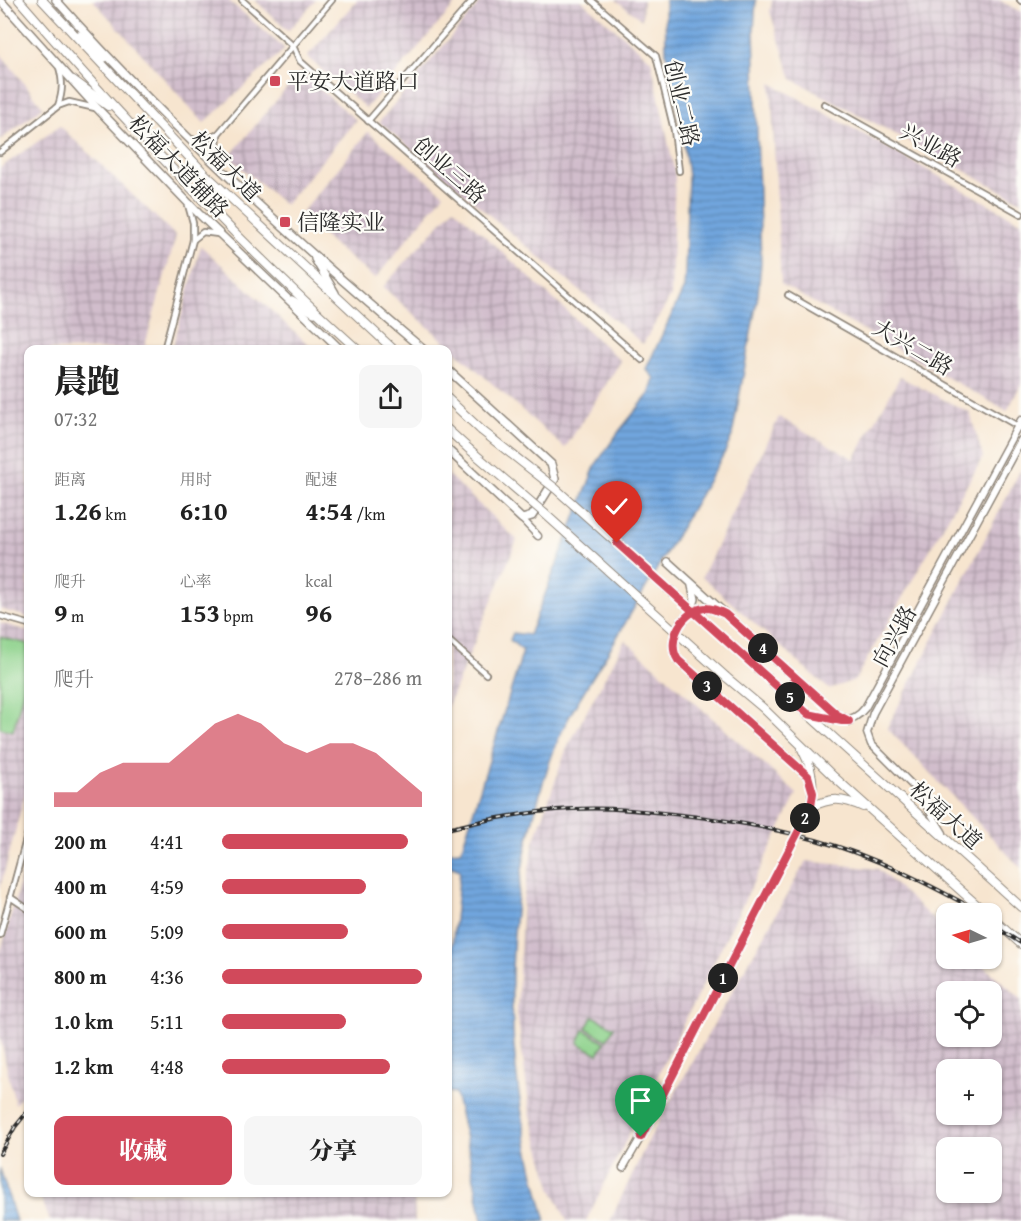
<!DOCTYPE html>
<html lang="zh">
<head>
<meta charset="utf-8">
<style>
	:root { --surface:#fff; --page:#f6f6f6; --text:#222; --muted:#767676; --accent:#d1495b }
	body { margin:0; font-family:"Gentium Book Plus","Noto Serif SC",serif; background:var(--page); color:var(--text); height:100vh; display:flex; flex-direction:column; font-size:22px; white-space:nowrap }
	* { box-sizing:border-box; margin:0 }
	p { font-size:20px; color:var(--muted) }
	.icon { flex:none; width:33px; height:33px; fill:none; stroke:currentColor; stroke-width:2; stroke-linecap:round; stroke-linejoin:round }
	.map { position:relative; flex:1; overflow:hidden }
	.side { position:absolute; left:24px; top:345px; width:428px; height:852px; display:flex; flex-direction:column; background:var(--surface); border-radius:12px; box-shadow:0 2px 4px #0004 }
	.side>* { flex:none }
	.needle { width:39px; rotate:275deg }
	.controls { position:absolute; left:936px; top:903px; display:grid; gap:12px }
	.controls a { display:grid; place-items:center; width:66px; height:66px; border-radius:12px; background:var(--surface); box-shadow:0 2px 4px #0004; font-size:30px }
	.pin { position:absolute; display:grid; place-items:center; width:51px; height:51px; color:#fff; margin:-62px -26px; border-radius:50% 50% 50% 0; rotate:-45deg; box-shadow:0 0 6px #0007 }
	.pin .icon { rotate:45deg }
	.km { position:absolute; width:30px; height:30px; margin:-15px; border-radius:50%; background:#222; color:#fff; font-size:16px; line-height:30px; text-align:center }
	.round { display:grid; place-items:center; flex:none; width:63px; height:63px; border-radius:12px; background:var(--page) }
	.overview { display:flex; align-items:center; justify-content:space-between; height:102px; padding:0 30px }
	h1 { font-size:33px; font-weight:800; line-height:45px }
	.figures { display:grid; grid-template-columns:repeat(3,1fr); gap:9px; height:102px; padding:6px 30px }
	.figures div { display:grid; align-content:center }
	.figures b { font-size:26px; font-weight:800 }
	.figures small { font-size:16px; font-weight:400 }
	.figures p { font-size:16px }
	.chart { height:168px; padding:12px 30px }
	.chart p { display:flex; justify-content:space-between }
	.chart svg { width:100%; height:108px; margin-top:6px; fill:var(--accent); opacity:.7 }
	.action { display:flex; gap:12px; margin-top:auto; padding:12px 30px }
	.action a { flex:1; height:69px; border-radius:12px; background:var(--accent); color:#fff; font-size:24px; font-weight:800; line-height:69px; text-align:center }
	.action a+a { background:var(--page); color:var(--text) }
	ul { padding:0 30px; list-style:none; font-size:20px }
	li { display:grid; grid-template-columns:96px 72px 1fr; align-items:center; height:45px }
	li i { height:15px; border-radius:8px; background:var(--accent) }
	.map>svg:first-child { display:block }
	.industrial { fill:url(#industrial-grid); fill-rule:evenodd }
	.grass { fill:#8cd18a; stroke:#5c7e5a; stroke-width:1.5 }
	.water { fill:url(#water-rules); stroke:#4e6884; stroke-width:1.5 }
	.lines { fill:none; stroke-linecap:round; stroke-linejoin:round }
	.minor-casing { stroke:#91887d; stroke-width:8 }
	.tertiary-casing { stroke:#91887d; stroke-width:9 }
	.secondary-casing { stroke:#91887d; stroke-width:10 }
	.primary-casing { stroke:#91887d; stroke-width:10 }
	.minor { stroke:#fff; stroke-width:4.5 }
	.tertiary { stroke:#fff; stroke-width:6 }
	.secondary { stroke:#fff; stroke-width:7 }
	.primary { stroke:#fff; stroke-width:8 }
	.rail-casing { stroke:#2b2b2b; stroke-width:4 }
	.rail { stroke:#fdfcf7; stroke-width:1.5; stroke-dasharray:4.5; stroke-linecap:butt }
	.primary-bridge-casing { stroke:#91887d; stroke-width:10; stroke-linecap:butt }
	.primary-bridge { stroke:#fff; stroke-width:8 }
	.route-casing { stroke:#fff; stroke-width:12 }
	.route { stroke:#d1495b; stroke-width:8 }
	.poi-dot { fill:#d1495b; stroke:#fdfcf7; stroke-width:2 }
	.labels { text-anchor:middle; stroke-width:4.5; stroke-linejoin:round; paint-order:stroke }
	.poi-label { font-size:22px; fill:#2b2b2b; stroke:#fdfcf7; text-anchor:start }
	.street-label { font-size:22px; fill:#2b2b2b; stroke:#fdfcf7 }
</style>
</head>
<body>
<div class="map">
<svg width="1021" height="1221" viewBox="0 0 1021 1221">
	<defs>
		<pattern id="industrial-grid" width="8" height="8" patternUnits="userSpaceOnUse" patternTransform="scale(1.5)"><rect width="8" height="8" fill="#d1bdcc"/><path d="M0 4h8M4 0v8" fill="none" stroke="#aa9aa6"/></pattern>
		<pattern id="water-rules" width="6" height="5" patternUnits="userSpaceOnUse" patternTransform="scale(1.5)"><rect width="6" height="5" fill="#71a6de"/><path d="M0 2.5h6" fill="none" stroke="#5d87b4"/></pattern>
	</defs>
	<rect width="100%" height="100%" fill="#fdfcf7"/>
	<filter id="ink" filterUnits="userSpaceOnUse"><feTurbulence type="fractalNoise" baseFrequency=".0167" numOctaves="2"/><feDisplacementMap in="SourceGraphic" scale="12" xChannelSelector="R" yChannelSelector="G"/><feConvolveMatrix kernelMatrix="1 2 1 2 8 2 1 2 1" color-interpolation-filters="sRGB"/></filter>
	<filter id="wash" filterUnits="userSpaceOnUse"><feTurbulence type="fractalNoise" baseFrequency=".008" numOctaves="4" result="noise"/><feDisplacementMap in="SourceGraphic" scale="24" xChannelSelector="R" yChannelSelector="G"/><feGaussianBlur stdDeviation="1.35" result="paint"/><feColorMatrix in="noise" values="0 0 0 0 0 0 0 0 0 0 0 0 0 0 0 0 0 1.4 0 .05"/><feComposite in="paint" operator="in"/></filter>
	<g filter="url(#wash)">
		<rect width="100%" height="100%" fill="#f7e5cf"/>
		<g class="industrial">
			<path d="M93,0H228L285,49L204,123Z"/>
			<path d="M255,0H316L288,31Z"/>
			<path d="M357,0H459L366,108L307,57Z"/>
			<path d="M482,0H581L651,60L675,174L671,296L643,344L379,122Z"/>
			<path d="M616,0H643L642,20Z"/>
			<path d="M772,0H999L1021,12V201L792,79L770,12Z"/>
			<path d="M0,53L43,107L0,140Z"/>
			<path d="M300,72L356,120L285,205L229,157Z"/>
			<path d="M771,83L1021,222V385L1007,411L781,284Z"/>
			<path d="M60,126L176,236L144,349L28,350V617L0,609V168Z"/>
			<path d="M368,132L444,194L375,279L299,216Z"/>
			<path d="M454,208L621,361L565,448L383,287Z"/>
			<path d="M201,246L313,349H172Z"/>
			<path d="M900,377L970,413L983,457L855,680L829,689L702,577L779,417L854,459Z"/>
			<path d="M1021,469V868L887,728Z"/>
			<path d="M447,474L517,540L447,708Z"/>
			<path d="M0,623L28,631V783L0,888Z"/>
			<path d="M625,640L797,794L586,1221H567L551,1187L530,1112L517,1012L523,899L534,842L566,750Z"/>
			<path d="M28,854V1089L15,1104L0,1037V954Z"/>
			<path d="M806,861L878,869L946,931V958L976,959L1021,999V1221H610L649,1139ZM946,992H992V1036H946ZM946,1070H992V1114H946ZM946,1148H992V1192H946Z"/>
			<path d="M39,1193H414L415,1221H50Z"/>
		</g>
		<g class="grass">
			<path d="M0,637L28,644V672L13,731L0,728Z"/>
			<path d="M593,1016L614,1027L607,1040L586,1028Z"/>
			<path d="M584,1030L605,1042L598,1054L578,1043Z"/>
		</g>
		<g class="water">
			<path d="M665,0H756L754,30L761,263L758,295L732,436L725,452C689,514 653,575 617,637C600,667 579,696 564,727C552,751 544,778 537,804C498,941 507,1086 546,1221H482L468,1147L455,1093L447,1092V1078L450,1075L452,948L460,870L447,865V852L461,851L523,651L510,640L513,633L529,635L596,464L620,430L650,393L654,378L646,369L684,288L685,274L688,176L682,129L666,53Z"/>
			<path d="M0,1168L16,1221H0Z"/>
		</g>
	</g>
	<g filter="url(#ink)">
		<g class="lines">
			<g class="minor-casing">
				<g id="minor">
					<path d="M242,0L293,46L300,61L642,360"/>
					<path d="M591,0L656,56L674,130L679,171"/>
					<path d="M1020,0L1021,1"/>
					<path d="M59,67C63,82 63,91 58,106L69,102L95,108"/>
					<path d="M824,104L1021,214"/>
					<path d="M368,121L473,0"/>
					<path d="M218,134L216,158L220,166"/>
					<path d="M192,139C201,142 209,139 218,134L332,0"/>
					<path d="M0,152L58,106"/>
					<path d="M193,240L203,232L218,234"/>
					<path d="M788,295L1021,428"/>
					<path d="M164,350L193,240V223L188,205"/>
					<path d="M0,616L28,624"/>
					<path d="M447,639L486,674"/>
					<path d="M10,897L28,909"/>
					<path d="M0,935L28,832"/>
				</g>
			</g>
			<g class="tertiary-casing">
				<g id="tertiary">
					<path d="M522,519L538,536"/>
					<path d="M808,714C829,719 850,728 865,708L1021,420"/>
					<path d="M943,833L916,789L871,744L867,733L873,713L1021,440"/>
					<path d="M623,1168L641,1137L811,807"/>
				</g>
			</g>
			<g class="secondary-casing">
				<g id="secondary">
					<path d="M0,0L97,108L198,213L341,350"/>
					<path d="M56,0C168,126 294,241 424,350"/>
					<path d="M79,35L105,58"/>
					<path d="M315,259L335,293"/>
					<path d="M292,300L314,313"/>
					<path d="M447,369L551,464L555,479L532,516L522,519L447,449"/>
					<path d="M668,562L836,714L849,721"/>
					<path d="M691,612L695,599L692,586"/>
					<path d="M725,614C719,611 713,608 706,608C683,609 665,641 678,660L808,776L810,782"/>
				</g>
			</g>
			<g class="primary-casing">
				<g id="primary">
					<path d="M19,0C125,122 237,241 358,350"/>
					<path d="M42,0L205,174L394,350"/>
					<path d="M73,80L108,106"/>
					<path d="M447,398L481,430"/>
					<path d="M447,429L469,449"/>
					<path d="M739,652L1021,907"/>
					<path d="M726,677L763,708L834,777L987,914"/>
					<path d="M802,749C813,769 814,784 811,807"/>
					<path d="M811,807C832,797 842,798 863,807"/>
					<path d="M992,918L1021,944"/>
				</g>
			</g>
			<use href="#minor" class="minor"/>
			<use href="#tertiary" class="tertiary"/>
			<use href="#secondary" class="secondary"/>
			<use href="#primary" class="primary"/>
			<g class="rail-casing">
				<g id="rail">
					<path d="M447,829C488,819 531,811 573,809C606,807 640,810 673,814C722,819 769,827 816,840C874,856 931,885 983,914"/>
					<path d="M992,925L1021,943"/>
					<path d="M0,1154L15,1127L28,1111"/>
				</g>
			</g>
			<use href="#rail" class="rail"/>
			<g class="primary-bridge-casing">
				<g id="primary-bridge">
					<path d="M481,430L556,489L739,652"/>
					<path d="M469,449L544,513L726,677"/>
				</g>
			</g>
			<use href="#primary-bridge" class="primary-bridge"/>
		</g>
	</g>
	<g class="lines" filter="url(#ink)">
		<g class="route-casing">
			<path id="route" d="M617,543L808,714L842,721H849L836,714L725,614C719,611 713,608 706,608C683,609 665,641 678,660L808,776L813,793L811,807L641,1137"/>
		</g>
		<use href="#route" class="route"/>
	</g>
	<g class="poi-dot">
		<rect x="269" y="75" width="12" height="12" rx="3"/>
		<rect x="279" y="216" width="12" height="12" rx="3"/>
	</g>
	<g class="labels">
		<g class="poi-label">
			<text x="287" y="89">平安大道路口</text>
			<text x="297" y="230">信隆实业</text>
		</g>
		<g class="street-label">
			<text transform="translate(682 103) rotate(77)" y="8">创业二路</text>
			<text transform="translate(931 145) rotate(29)" y="8">兴业路</text>
			<text transform="translate(179 166) rotate(46)" y="8">松福大道辅路</text>
			<text transform="translate(226 166) rotate(45)" y="8">松福大道</text>
			<text transform="translate(450 170) rotate(41)" y="8">创业三路</text>
			<text transform="translate(913 347) rotate(30)" y="8">大兴二路</text>
			<text transform="translate(894 636) rotate(-61)" y="8">向兴路</text>
			<text transform="translate(946 815) rotate(42)" y="8">松福大道</text>
		</g>
	</g>
</svg>
<div class="controls">
<a><svg class="needle" viewBox="-14 -14 28 28"><path d="M0-13l5 13h-10z" fill="#e53935"/><path d="M0 13l5-13h-10z" fill="#767676"/></svg></a>
<a><svg class="icon" aria-label="locate" viewBox="0 0 24 24"><circle cx="12" cy="12" r="6"/><path d="M12 2v4M12 18v4M2 12h4M18 12h4"/></svg></a>
<a>+</a>
<a>−</a>
</div>
<div class="pin" style="left:641px;top:1137px;background:#1e9e55"><svg class="icon" aria-label="arrive" viewBox="0 0 24 24"><path d="M6 21V4h12l-3 4 3 4H6"/></svg></div>
<div class="pin" style="left:617px;top:543px;background:#d93025"><svg class="icon" aria-label="check" viewBox="0 0 24 24"><path d="M5 12l5 5 9-10"/></svg></div>
<b class="km" style="left:723px;top:978px">1</b>
<b class="km" style="left:805px;top:818px">2</b>
<b class="km" style="left:707px;top:686px">3</b>
<b class="km" style="left:763px;top:648px">4</b>
<b class="km" style="left:790px;top:697px">5</b>
<section class="side">
<div class="overview"><div><h1>晨跑</h1><p>07:32</p></div><a class="round"><svg class="icon" aria-label="share" viewBox="0 0 24 24"><path d="M12 15V3M7 8l5-5 5 5M5 13v7h14v-7"/></svg></a></div>
<div class="figures">
<div><p>距离</p><b>1.26<small> km</small></b></div>
<div><p>用时</p><b>6:10</b></div>
<div><p>配速</p><b>4:54<small> /km</small></b></div>
</div>
<div class="figures">
<div><p>爬升</p><b>9<small> m</small></b></div>
<div><p>心率</p><b>153<small> bpm</small></b></div>
<div><p>kcal</p><b>96</b></div>
</div>
<div class="chart"><p><span>爬升</span>278–286 m</p>
<svg viewBox="0 0 160 44" preserveAspectRatio="none"><path d="M0 44V38L10 38L20 30L30 26L40 26L50 26L60 18L70 10L80 6L90 10L100 18L110 22L120 18L130 18L140 22L150 30L160 38V44z"/></svg>
</div>
<ul>
<li><b>200 m</b>4:41<i style="width:93%"></i></li>
<li><b>400 m</b>4:59<i style="width:72%"></i></li>
<li><b>600 m</b>5:09<i style="width:63%"></i></li>
<li><b>800 m</b>4:36<i style="width:100%"></i></li>
<li><b>1.0 km</b>5:11<i style="width:62%"></i></li>
<li><b>1.2 km</b>4:48<i style="width:84%"></i></li>
</ul>
<div class="action"><a>收藏</a><a>分享</a></div>
</section>
</div>
</body>
</html>
